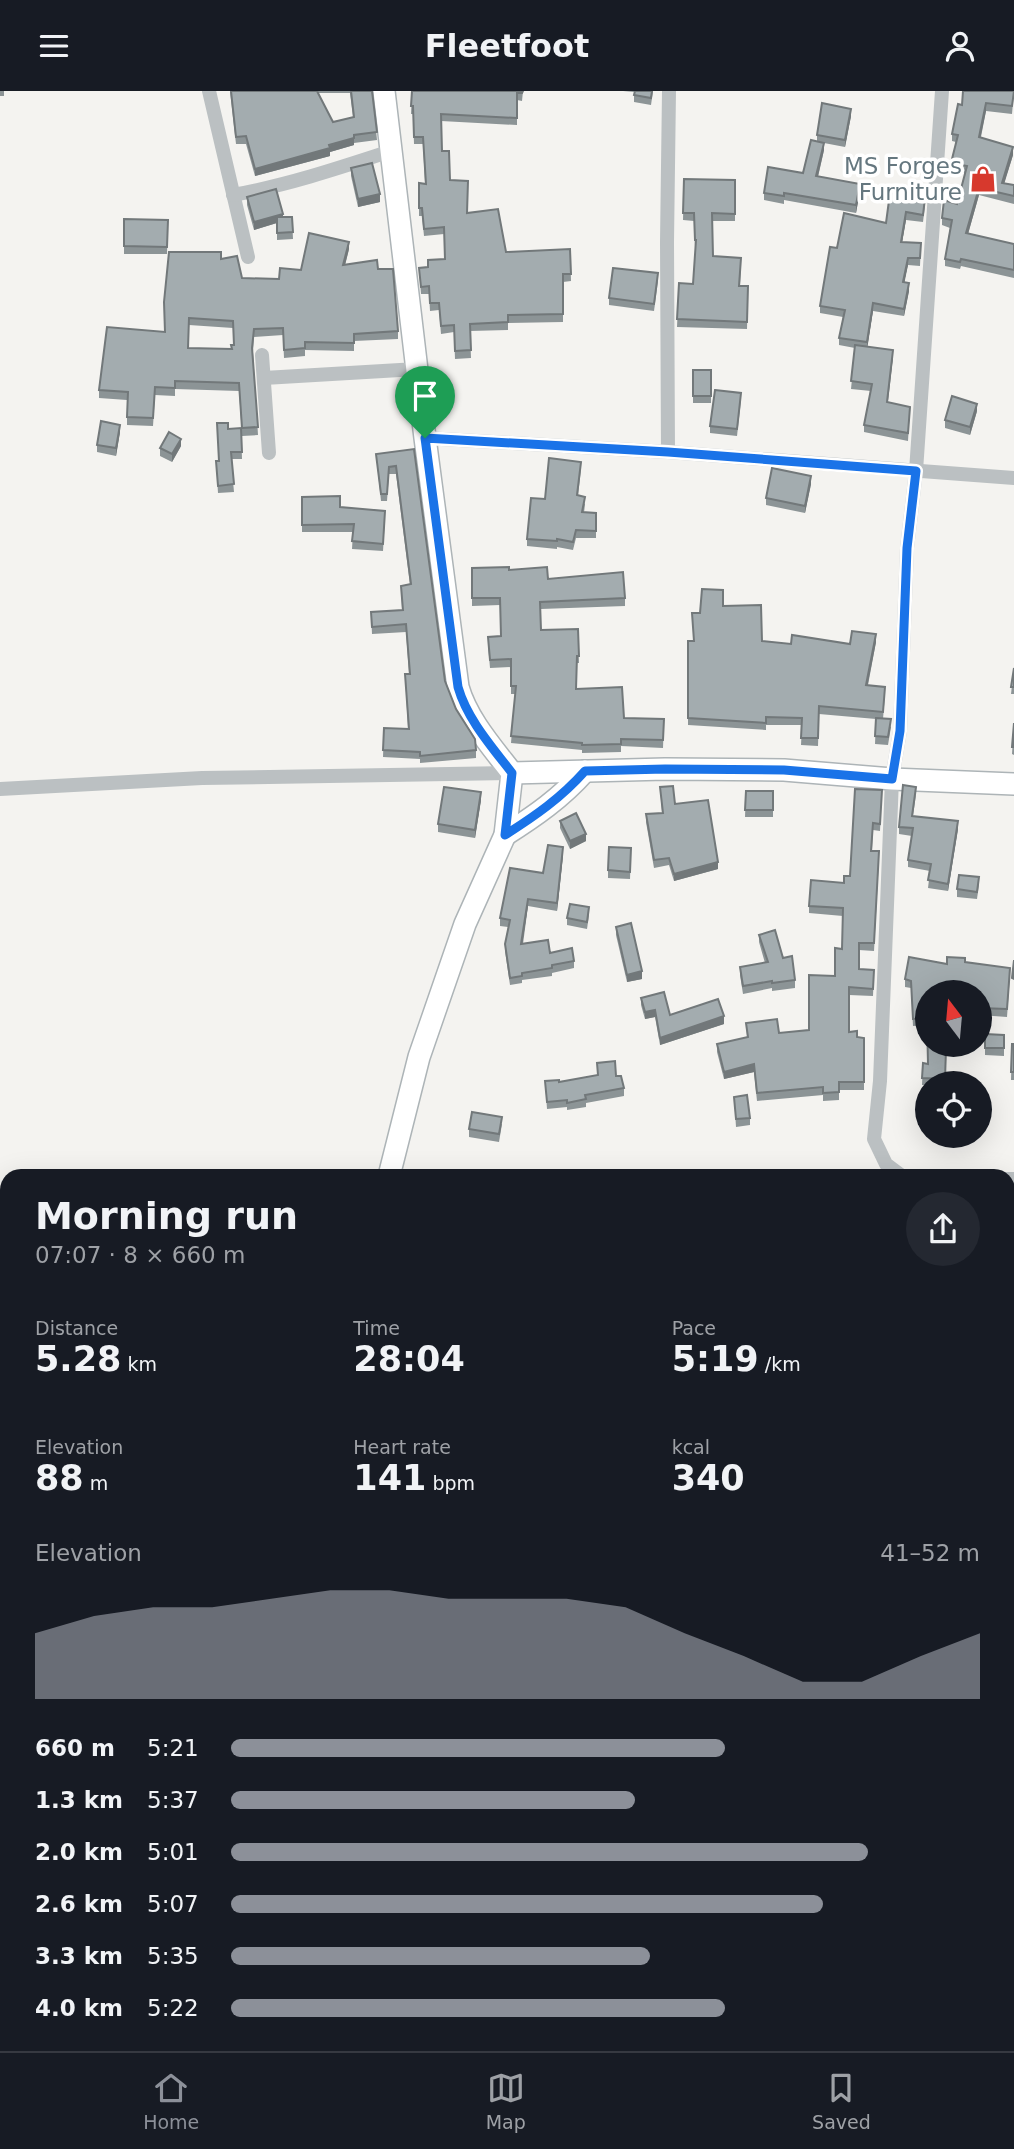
<!DOCTYPE html>
<html lang="en">
<head>
<meta charset="utf-8">
<style>
	:root { --surface:#171b24; --page:#242831; --text:#f1f3f6; --muted:#9ea1a6; --line:#363941; --accent:#8c9099 }
	body { margin:0; font-family:"DejaVu Sans",sans-serif; background:var(--page); color:var(--text); height:100vh; display:flex; flex-direction:column; font-size:26px; white-space:nowrap }
	* { box-sizing:border-box; margin:0 }
	p { font-size:23px; color:var(--muted) }
	.icon { flex:none; width:38px; height:38px; fill:none; stroke:currentColor; stroke-width:2; stroke-linecap:round; stroke-linejoin:round }
	.map { position:relative; flex:1; overflow:hidden }
	.panel { position:absolute; left:0px; top:1078px; width:1015px; height:882px; display:flex; flex-direction:column; background:var(--surface); border-radius:21px 21px 0 0; box-shadow:0 7px 28px #0002 }
	.panel>* { flex:none }
	.needle { width:46px; rotate:344deg }
	.buttons { position:absolute; left:915px; top:889px; display:grid; gap:14px }
	.buttons a { display:grid; place-items:center; width:77px; height:77px; border-radius:50%; background:var(--surface); box-shadow:0 7px 28px #0002; font-size:35px }
	.pin { position:absolute; display:grid; place-items:center; width:60px; height:60px; color:#fff; margin:-72px -30px; border-radius:50% 50% 50% 0; rotate:-45deg; box-shadow:0 0 7px #0007 }
	.pin .icon { rotate:45deg }
	.round { display:grid; place-items:center; flex:none; width:74px; height:74px; border-radius:37px; background:var(--page) }
	.summary { display:flex; align-items:center; justify-content:space-between; height:119px; padding:0 35px }
	h1 { font-size:38px; font-weight:700; line-height:52px }
	.figures { display:grid; grid-template-columns:repeat(3,1fr); gap:10px; height:119px; padding:7px 35px }
	.figures div { display:grid; align-content:center }
	.figures b { font-size:35px; font-weight:700 }
	.figures small { font-size:19px; font-weight:400 }
	.figures p { font-size:19px }
	.chart { height:196px; padding:14px 35px }
	.chart p { display:flex; justify-content:space-between }
	.chart svg { width:100%; height:126px; margin-top:7px; fill:var(--accent); opacity:.7 }
	ul { padding:0 35px; list-style:none; font-size:23px }
	li { display:grid; grid-template-columns:112px 84px 1fr; align-items:center; height:52px }
	li i { height:18px; border-radius:9px; background:var(--accent) }
	header { display:flex; justify-content:space-between; align-items:center; height:91px; padding:0 35px; background:var(--surface); font-size:32px; font-weight:700 }
	.dock { display:flex; justify-content:space-around; align-items:center; height:98px; border-top:2px solid var(--line); background:var(--surface); font-size:19px; color:var(--muted) }
	.dock a { display:grid; justify-items:center; gap:4px }
	.dock .current { color:var(--accent) }
	.map>svg:first-child { display:block }
	.green { fill:#d4d8cf }
	.lines { fill:none; stroke-linecap:round; stroke-linejoin:round }
	.river { stroke:#b2c1c3; stroke-width:30 }
	.secondary-casing { stroke:#adb4b7; stroke-width:24 }
	.street { stroke:#bbc0c2; stroke-width:14 }
	.secondary { stroke:#fff; stroke-width:21 }
	.wall { fill:#8c9496; fill-rule:evenodd }
	.shaded-wall { fill:#72787a }
	.building { fill:#a3acaf; stroke:#72787a; stroke-width:2; fill-rule:evenodd }
	.route-casing { stroke:#fff; stroke-width:14 }
	.route { stroke:#1a73e8; stroke-width:9 }
	.labels { text-anchor:middle; stroke-width:7; stroke-linejoin:round; paint-order:stroke }
	.poi-label { font-size:23px; fill:#65777f; stroke:#fff; text-anchor:end }
</style>
</head>
<body>
<header><svg class="icon" aria-label="menu" viewBox="0 0 24 24"><path d="M4 6h16M4 12h16M4 18h16"/></svg>Fleetfoot<svg class="icon" aria-label="person" viewBox="0 0 24 24"><circle cx="12" cy="8" r="4"/><path d="M4 21q1-7 8-7t8 7"/></svg></header>
<div class="map">
<svg width="1014" height="1960" viewBox="0 0 1014 1960">
	<rect width="100%" height="100%" fill="#f4f3f0"/>
	<path class="green" d="M92,1953H223V1960H91Z"/>
	<g class="lines">
		<g class="river">
			<path d="M1008,1236L1014,1237"/>
			<path d="M0,1520L7,1506"/>
		</g>
		<g class="secondary-casing">
			<g id="secondary">
				<path d="M384,0L425,347L458,596C467,628 492,656 512,682L505,744L465,833L419,966L389,1085"/>
				<path d="M512,682L665,678L784,679L892,688L1014,693"/>
				<path d="M505,744C535,725 561,707 585,680"/>
				<path d="M0,1839H7"/>
			</g>
		</g>
		<g class="street">
			<path d="M209,0L248,166"/>
			<path d="M233,104C288,94 339,77 391,60"/>
			<path d="M262,264L269,362"/>
			<path d="M264,287L417,278"/>
			<path d="M425,347L668,361L1014,387"/>
			<path d="M668,361L667,151L669,0"/>
			<path d="M0,698L202,687L512,682"/>
			<path d="M902,1085L886,1073L874,1048L880,990L892,688L900,640L907,457L916,380L942,0"/>
			<path d="M1008,1088H1014"/>
			<path d="M0,1188H7"/>
			<path d="M0,1254L7,1244"/>
			<path d="M231,1953V1960"/>
			<path d="M429,1953L436,1956L493,1953"/>
			<path d="M564,1953L576,1960"/>
			<path d="M949,1953L950,1960"/>
			<path d="M379,1960L406,1953"/>
		</g>
		<use href="#secondary" class="secondary"/>
	</g>
	<g class="wall">
		<rect x="0" y="0" width="4" height="5"/>
		<path d="M230,0H372L377,49L354,52V54L330,61V65L255,85L246,53H236ZM318,2H350L353,26L333,31Z"/>
		<path d="M412,0H523L522,10L517,9V34L441,30L442,60L450,89L467,122L506,161L570,158L571,190L563,191V231L508,232V239L470,240L471,267L455,268L454,241L441,243L439,219L430,220L429,203H421L419,177L428,176L445,168L444,143L424,145L422,125H419V92L425,93L423,53H414L413,23H411Z"/>
		<path d="M623,0H653L651,14L634,11V1Z"/>
		<path d="M1014,0L1012,23L986,20L981,46L1013,64L1004,92L1014,94V113L979,104L968,143L1014,153V187L961,175L960,178L945,175V168L950,137L942,134V127L957,113L965,82L951,79V72L956,51L952,50V43L962,14Z"/>
		<path d="M851,25L845,56L824,52V59L818,86L860,100L856,122L784,109V113L764,109V102L803,82L817,50V44Z"/>
		<path d="M351,77L380,111L358,116L351,85Z"/>
		<path d="M684,88L735,89V130H712L713,165L741,175L740,195H748L747,238L677,236L679,192L693,193L696,157H695L694,130L683,129Z"/>
		<path d="M890,102L925,114L923,131L906,129L902,151L921,152L920,175L908,174L904,191L909,200L904,225L873,220L867,256L893,266L887,311L910,316L908,350L864,341V334L871,300L851,298L855,257L839,254V247L843,226L820,222V215L837,157L886,132Z"/>
		<path d="M247,106L283,126H292L293,148L277,149V132L254,139L247,114Z"/>
		<path d="M124,128L168,129L167,163H124Z"/>
		<path d="M349,158L345,174L378,178L398,240V248L354,250V260L305,259V265L284,267L283,244L254,246L253,261L258,344L242,345L239,300L175,298V305L155,304L153,335L127,334V309L99,307V299L165,241L221,168L242,187L279,188ZM189,234L233,237V254L232,258L189,257Z"/>
		<path d="M658,190L654,220L609,214V207Z"/>
		<rect x="693" y="279" width="18" height="33"/>
		<path d="M741,309L737,345L710,342V335Z"/>
		<path d="M977,320L970,344L945,337V329Z"/>
		<path d="M241,337L242,368H231L234,401L218,402L216,370H218L228,338Z"/>
		<path d="M120,341L116,365L97,361V354Z"/>
		<path d="M181,355L172,371L160,365V357Z"/>
		<path d="M414,358L445,590L456,618L476,659V667L420,672V668L383,666L384,637L408,638L405,583H409L406,541L372,543L371,521L402,519L401,495L410,494L396,383H389L387,410H381L376,363Z"/>
		<path d="M581,378L578,405L585,413L584,422H596V447H576L573,459L557,456V458L527,455V448L545,408Z"/>
		<path d="M811,393L805,422L766,414V407Z"/>
		<path d="M302,406L385,427L383,460L352,458L353,441H302Z"/>
		<path d="M472,477L509,479L625,507V515L541,518V539L578,538L579,572H577L576,598L624,627L664,628L663,657L621,655V661L582,662V659L511,652L515,603H511V576L490,577L488,554L501,545L500,514L472,515Z"/>
		<path d="M723,515L762,550L791,553H850L876,551L868,594L885,603L883,628L891,636L888,654L875,653L876,628L819,623L818,655L801,654L802,634H766V639L688,634V550H693L700,522Z"/>
		<path d="M1014,577V603H1011Z"/>
		<path d="M1014,632V664L1012,663Z"/>
		<path d="M660,696L675,713L718,778L674,790L669,774L654,777L646,731V723L662,722Z"/>
		<path d="M882,699L880,740L873,739L872,760L879,768L874,860L859,859V878L874,879L873,905L849,904V941L857,946L864,947V999H839V1009L823,1010V1004L757,1010L754,981L724,988L717,961V953L747,946L746,932L779,942L809,939L835,885L842,858L843,825L809,822V815L844,792L850,785Z"/>
		<path d="M746,700H773V726H745Z"/>
		<path d="M916,703L913,725L958,738L948,800L928,797L930,780L908,776V769L912,745L899,743V736Z"/>
		<path d="M481,709L475,747L438,741V733Z"/>
		<path d="M560,730L586,750L570,758L560,737Z"/>
		<path d="M631,757L630,788L608,787V779Z"/>
		<path d="M563,764L557,820L528,815L523,853L574,870V877L552,882V885L522,889V892L510,894L505,860V853L508,836L500,835V827Z"/>
		<path d="M979,793L977,808L957,806V798Z"/>
		<path d="M589,824L587,838L567,834V827Z"/>
		<path d="M616,836L642,888L627,891L616,844Z"/>
		<path d="M759,844L783,867L795,889V897L772,900V897L743,903L740,884V876L765,872L759,851Z"/>
		<path d="M965,871L1010,884L1007,926L980,924V901H928L950,954V965H946L945,992H928V994H922L923,972L928,973L927,934L913,935L911,897L905,896V888L947,873Z"/>
		<path d="M641,907L670,924L724,933L660,954L655,926L645,928L641,914Z"/>
		<path d="M985,943L1004,944V965L985,964Z"/>
		<path d="M1012,953H1014V989H1011Z"/>
		<path d="M597,972L616,985L624,997V1005L586,1012V1016L567,1019V1016L547,1018L545,990L559,991L597,984Z"/>
		<path d="M734,1006L750,1027V1034L736,1036Z"/>
		<path d="M502,1033L499,1051L469,1046V1038Z"/>
		<path d="M0,1742H7V1801L0,1800Z"/>
		<rect x="0" y="1850" width="7" height="99"/>
		<path d="M978,1953H1008L1014,1960H978Z"/>
	</g>
	<g class="shaded-wall">
		<path d="M986,12V20L979,53V46Z"/>
		<path d="M851,18V25L845,56V49Z"/>
		<path d="M354,47V54L330,61V65L255,85V78Z"/>
		<path d="M824,52V59L816,93V85Z"/>
		<path d="M1013,56V64L1002,100V92Z"/>
		<path d="M860,93V100L856,122V114Z"/>
		<path d="M979,97V104L966,150V142Z"/>
		<path d="M380,103V111L358,116V108Z"/>
		<path d="M906,121V129L901,158V151Z"/>
		<path d="M283,123V130L254,139V131Z"/>
		<path d="M349,151V158L343,182V174Z"/>
		<path d="M908,167V174L903,199V191Z"/>
		<path d="M909,192V200L904,225V218Z"/>
		<path d="M873,212V220L867,259V251Z"/>
		<path d="M893,259V266L887,319V311Z"/>
		<path d="M977,313V320L970,344V336Z"/>
		<path d="M120,334V341L116,365V357Z"/>
		<path d="M181,348V355L172,371V363Z"/>
		<path d="M811,385V393L805,422V415Z"/>
		<path d="M876,543V551L866,602V594Z"/>
		<path d="M481,701V709L475,747V739Z"/>
		<path d="M958,730V738L948,800V793Z"/>
		<path d="M586,743V750L570,758V750Z"/>
		<path d="M563,756V764L557,820V812Z"/>
		<path d="M718,771V778L674,790V783Z"/>
		<path d="M528,808V815L521,861V853Z"/>
		<path d="M642,880V888L627,891V884Z"/>
		<path d="M655,919V926L645,928V921Z"/>
		<path d="M724,925V933L660,954V947Z"/>
		<path d="M754,973V981L724,988V981Z"/>
	</g>
	<g class="building">
		<path d="M231,0H317L333,31L354,26L351,0H372L377,41L354,44V47L329,54L330,57L255,78L246,45L236,46Z"/>
		<path d="M412,0H523L522,2H517V27L441,23L442,60H449L450,89L468,90L467,122L498,118L506,161L570,158L571,183H563V223L508,224V231L470,233L471,259L455,260L454,234L441,235L439,212H430L429,195L421,196L419,177L428,176V169L445,168L444,136L424,138L422,117H419V92L426,93L423,46H414L413,15H411Z"/>
		<path d="M635,0H652L651,7L634,4Z"/>
		<path d="M963,0H1014L1012,15L986,12L979,46L1013,56L1002,92L1014,94V105L979,97L966,142L1014,153V179L961,168L960,171L945,168L952,129L942,127L944,109L957,113L967,75L951,72L958,44L952,43L958,13L962,14Z"/>
		<path d="M822,12L851,18L845,49L817,44Z"/>
		<path d="M811,49L824,52L816,85L860,93L856,114L784,102V105L764,102L768,76L803,82Z"/>
		<path d="M372,72L380,103L358,108L351,77Z"/>
		<path d="M684,88L735,89V123L712,122L713,165L741,167L739,195H748L747,231L677,228L679,192L693,193L696,149H695L694,122H683Z"/>
		<path d="M276,98L283,123L254,131L247,106Z"/>
		<path d="M890,102L925,107L923,124L906,121L901,151L921,152L920,167H908L903,191L909,192L904,218L873,212L867,251L839,247L845,219L820,215L830,156L837,157L844,122L886,132Z"/>
		<path d="M277,126H292L293,141L277,142Z"/>
		<path d="M124,128L168,129L167,156L124,155Z"/>
		<path d="M309,142L349,151L343,174L377,169L378,178H393L398,240L354,243V252L305,251V257L284,259L283,237L254,238L252,257L258,336L242,337L239,292L175,290V297L155,296L153,327L127,326L128,301L99,299L107,236L165,241L164,211L169,161H221V168L237,165L242,187L279,188L280,177L301,179ZM189,227L233,230L234,254H231L232,258L188,257Z"/>
		<path d="M613,177L658,182L654,213L609,207Z"/>
		<path d="M855,254L893,259L887,311L910,316L908,342L864,334L872,293L851,290Z"/>
		<rect x="693" y="279" width="18" height="26"/>
		<path d="M715,299L741,302L737,338L710,335Z"/>
		<path d="M952,305L977,313L970,336L945,329Z"/>
		<path d="M101,330L120,334L116,357L97,354Z"/>
		<path d="M217,332H228V338L241,337L242,361H231L234,393L218,395L216,370H219Z"/>
		<path d="M169,341L181,348L172,363L160,357Z"/>
		<path d="M414,358L445,590L456,618L475,648L476,659L420,665V661L383,659L384,637L409,638L405,583H410L406,533L372,536L371,521L403,519L401,495L411,493L396,375L389,376L387,403H381L376,363Z"/>
		<path d="M549,367L581,371L577,404L585,406L582,421L596,422V440L576,439L573,451L557,448V450L527,448L531,407L545,408Z"/>
		<path d="M772,377L811,385L805,415L766,407Z"/>
		<path d="M340,405V416L385,420L383,453L352,450L354,433L302,434V406Z"/>
		<path d="M509,476V479L547,476L548,488L623,481L625,507L540,511L541,539L578,538L579,565H577L576,598L622,596L624,627L664,628L663,649L621,648V653L582,654V652L511,645L516,595H511V568L490,569L488,546L501,545L500,507H472V477Z"/>
		<path d="M702,498L723,499V515L761,514L762,550L791,553L792,544L850,553L852,540L876,543L866,594L885,596L883,621L819,615L818,647H801L802,627L766,626V632L688,627V550H694L692,522H700Z"/>
		<path d="M1014,577V596H1011Z"/>
		<path d="M876,627L891,628L888,646L875,645Z"/>
		<path d="M1014,632V656H1012Z"/>
		<path d="M903,694L916,696L912,725L958,730L948,793L928,789L931,773L908,769L913,737L899,736Z"/>
		<path d="M673,695L675,713L708,709L718,771L674,783L669,767L654,769L646,723L663,722L660,696Z"/>
		<path d="M444,696L481,701L475,739L438,733Z"/>
		<path d="M855,698L882,699L880,733L873,732L871,760H879L874,852H859V878L874,879L873,898L849,896V941L857,940V946L864,947V991H839V1001L823,1002V996L757,1002L754,973L724,981L717,953L748,946L746,932L777,928L779,942L809,939V884L835,885V857L842,858L843,817L809,815L811,789L844,792V785H850Z"/>
		<path d="M746,700H773V719H745Z"/>
		<path d="M576,722L586,743L570,750L560,730Z"/>
		<path d="M548,754L563,756L557,812L528,808L521,853L548,849L550,862L572,857L574,870L552,874V877L522,882V885L510,887L505,853L510,829L500,827L510,777L543,782Z"/>
		<path d="M609,756L631,757L630,781L608,779Z"/>
		<path d="M959,784L979,786L977,801L957,798Z"/>
		<path d="M570,813L589,816L587,831L567,827Z"/>
		<path d="M631,832L642,880L627,884L616,836Z"/>
		<path d="M775,839L783,867L792,865L795,889L772,892V890L743,895L740,876L768,871L759,844Z"/>
		<path d="M909,866L947,873V866L965,867V871L1010,877L1007,918L980,917V901H928V954H950V958H946L945,988L922,987L923,972L928,973L927,927L913,928L911,890L905,888Z"/>
		<path d="M1014,869V888L1012,887Z"/>
		<path d="M664,901L670,924L718,908L724,925L660,947L655,919L645,921L641,907Z"/>
		<path d="M985,943L1004,944V957H985Z"/>
		<path d="M1012,953H1014V981H1011Z"/>
		<path d="M615,970L616,985H621L624,997L585,1004L586,1008L567,1012V1009L547,1011L545,990L559,989V991L598,984L597,972Z"/>
		<path d="M747,1004L750,1027L736,1028L734,1006Z"/>
		<path d="M472,1021L502,1026L499,1043L469,1038Z"/>
		<rect x="0" y="1742" width="7" height="51"/>
		<path d="M0,1850H7V1942L0,1941Z"/>
		<path d="M1008,1904H1014V1960H985L986,1954H978V1953H1008Z"/>
		<rect x="21" y="1953" width="18" height="7"/>
		<path d="M907,1953H938V1960H908Z"/>
	</g>
	<g class="lines">
		<g class="route-casing">
			<path id="route" d="M425,347L668,361L916,380L907,457L900,640L892,688L784,679L665,678L585,680C561,707 535,725 505,744L512,682C492,656 467,628 458,596Z"/>
		</g>
		<use href="#route" class="route"/>
	</g>
	<defs>
		<g id="shop-bare" transform="scale(2.1)"><path d="M-5-2.5h2.3a2.7 3.5 0 0 1 5.4 0H5L5.5 6h-11ZM-1.5-2.5h3a1.5 2.3 0 0 0-3 0Z" fill="#d7392d" stroke="#fff" stroke-width="2.5" paint-order="stroke"/></g>
	</defs>
	<g fill-rule="evenodd">
		<use href="#shop-bare" x="983" y="88"/>
	</g>
	<g class="labels">
		<g class="poi-label">
			<text x="962" y="83">MS Forges<tspan x="962" dy="26">Furniture</tspan></text>
		</g>
	</g>
</svg>
<div class="buttons">
<a><svg class="needle" viewBox="-14 -14 28 28"><path d="M0-13l5 13h-10z" fill="#e53935"/><path d="M0 13l5-13h-10z" fill="#9ea1a6"/></svg></a>
<a><svg class="icon" aria-label="locate" viewBox="0 0 24 24"><circle cx="12" cy="12" r="6"/><path d="M12 2v4M12 18v4M2 12h4M18 12h4"/></svg></a>
</div>
<div class="pin" style="left:425px;top:347px;background:#1e9e55"><svg class="icon" aria-label="arrive" viewBox="0 0 24 24"><path d="M6 21V4h12l-3 4 3 4H6"/></svg></div>
<section class="panel">
<div class="summary"><div><h1>Morning run</h1><p>07:07 · 8 × 660 m</p></div><a class="round"><svg class="icon" aria-label="share" viewBox="0 0 24 24"><path d="M12 15V3M7 8l5-5 5 5M5 13v7h14v-7"/></svg></a></div>
<div class="figures">
<div><p>Distance</p><b>5.28<small> km</small></b></div>
<div><p>Time</p><b>28:04</b></div>
<div><p>Pace</p><b>5:19<small> /km</small></b></div>
</div>
<div class="figures">
<div><p>Elevation</p><b>88<small> m</small></b></div>
<div><p>Heart rate</p><b>141<small> bpm</small></b></div>
<div><p>kcal</p><b>340</b></div>
</div>
<div class="chart"><p><span>Elevation</span>41–52 m</p>
<svg viewBox="0 0 160 44" preserveAspectRatio="none"><path d="M0 44V21L10 15L20 12L30 12L40 9L50 6L60 6L70 9L80 9L90 9L100 12L110 21L120 29L130 38L140 38L150 29L160 21V44z"/></svg>
</div>
<ul>
<li><b>660 m</b>5:21<i style="width:66%"></i></li>
<li><b>1.3 km</b>5:37<i style="width:54%"></i></li>
<li><b>2.0 km</b>5:01<i style="width:85%"></i></li>
<li><b>2.6 km</b>5:07<i style="width:79%"></i></li>
<li><b>3.3 km</b>5:35<i style="width:56%"></i></li>
<li><b>4.0 km</b>5:22<i style="width:66%"></i></li>
</ul>
</section>
</div>
<nav class="dock">
<a class="current"><svg class="icon" aria-label="home" viewBox="0 0 24 24"><path d="M3 11l9-7 9 7M6 9v11h12V9"/></svg>Home</a>
<a><svg class="icon" aria-label="map" viewBox="0 0 24 24"><path d="M3 6l6-2 6 2 6-2v14l-6 2-6-2-6 2zM9 4v14M15 6v14"/></svg>Map</a>
<a><svg class="icon" aria-label="saved" viewBox="0 0 24 24"><path d="M7 4h10v16l-5-4-5 4z"/></svg>Saved</a>
</nav>
</body>
</html>
